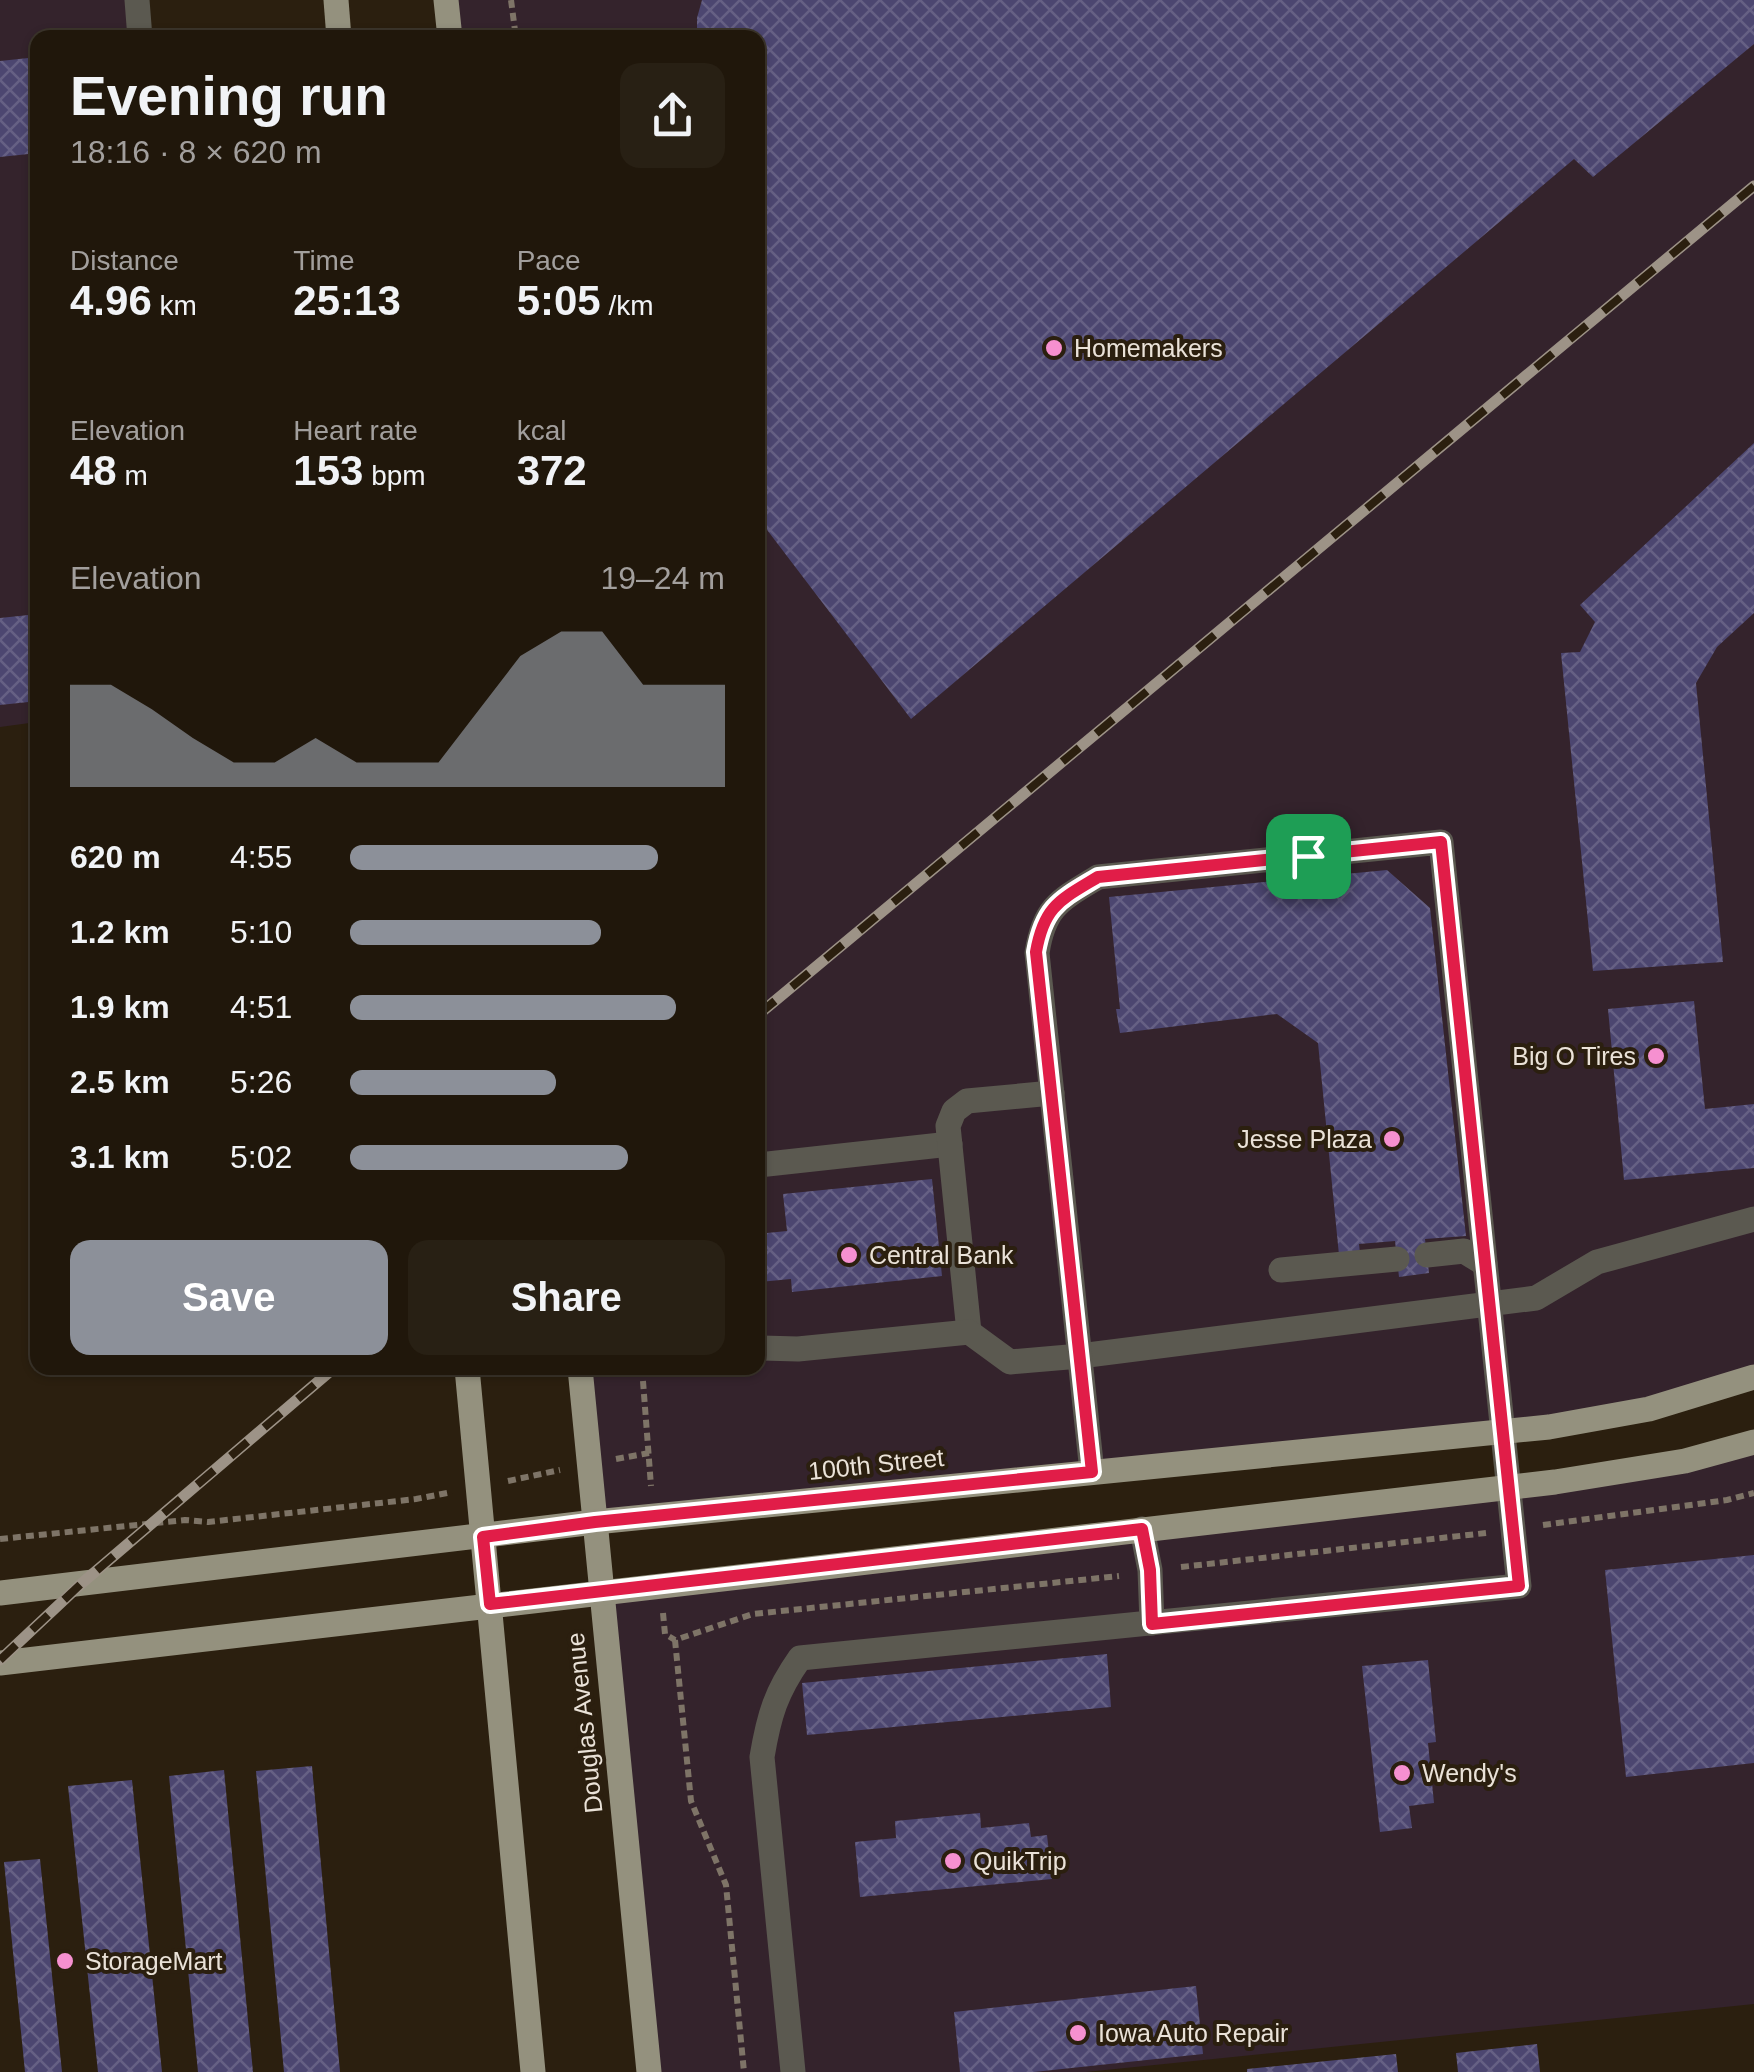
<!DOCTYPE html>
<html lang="en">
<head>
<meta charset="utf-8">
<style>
	:root { --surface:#20170b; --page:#282014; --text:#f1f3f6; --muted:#a29f9d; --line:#3d362c; --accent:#8c9099 }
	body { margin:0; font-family:Arial,sans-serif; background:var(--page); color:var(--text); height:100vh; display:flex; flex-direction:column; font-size:38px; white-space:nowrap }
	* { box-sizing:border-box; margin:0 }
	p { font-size:32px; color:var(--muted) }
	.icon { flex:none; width:55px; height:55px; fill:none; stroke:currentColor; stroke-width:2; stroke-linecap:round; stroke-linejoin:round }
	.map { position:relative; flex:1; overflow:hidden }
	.side { position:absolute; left:30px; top:30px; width:735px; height:1345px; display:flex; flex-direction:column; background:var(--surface); border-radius:20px; box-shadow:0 2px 8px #0004,0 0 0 2px var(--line) }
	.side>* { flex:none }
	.pin { position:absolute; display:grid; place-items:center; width:85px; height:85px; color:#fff; margin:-42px; border-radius:20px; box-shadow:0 5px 15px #0006 }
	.round { display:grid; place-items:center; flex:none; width:105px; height:105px; border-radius:20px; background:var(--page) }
	.headline { display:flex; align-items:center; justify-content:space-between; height:170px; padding:0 40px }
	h1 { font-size:55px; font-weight:700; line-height:75px }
	.metrics { display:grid; grid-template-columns:repeat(3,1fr); gap:15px; height:170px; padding:10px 40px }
	.metrics div { display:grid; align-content:center }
	.metrics b { font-size:42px; font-weight:700 }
	.metrics small { font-size:28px; font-weight:400 }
	.metrics p { font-size:28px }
	.chart { height:280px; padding:20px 40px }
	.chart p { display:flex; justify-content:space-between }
	.chart svg { width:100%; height:180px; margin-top:10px; fill:var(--accent); opacity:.7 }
	.button { display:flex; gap:20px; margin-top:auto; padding:20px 40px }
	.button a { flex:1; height:115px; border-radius:20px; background:var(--accent); color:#fff; font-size:40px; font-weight:700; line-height:115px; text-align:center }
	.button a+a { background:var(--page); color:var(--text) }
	ul { padding:0 40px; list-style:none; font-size:32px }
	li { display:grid; grid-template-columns:160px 120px 1fr; align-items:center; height:75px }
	li i { height:25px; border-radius:12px; background:var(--accent) }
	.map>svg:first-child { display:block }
	.commercial { fill:#34232c }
	.building { fill:url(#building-cross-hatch) }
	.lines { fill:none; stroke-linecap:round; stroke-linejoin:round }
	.path { stroke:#7e7467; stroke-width:6; stroke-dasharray:8 5; stroke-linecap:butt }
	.minor { stroke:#5b5950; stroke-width:25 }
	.major { stroke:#94917e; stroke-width:25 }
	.rail-casing { stroke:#9d9387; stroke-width:11 }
	.rail { stroke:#2b1f0f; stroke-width:8; stroke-dasharray:22; stroke-linecap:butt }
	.route-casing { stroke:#fff; stroke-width:20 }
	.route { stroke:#e11d48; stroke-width:12 }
	.poi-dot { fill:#f690d0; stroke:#2b1f0f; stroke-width:4 }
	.labels { text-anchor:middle; stroke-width:8; stroke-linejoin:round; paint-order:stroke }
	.poi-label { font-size:25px; fill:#eae2d8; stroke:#2b1f0f; text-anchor:start }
	.street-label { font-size:25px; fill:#eae2d8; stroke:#2b1f0f }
</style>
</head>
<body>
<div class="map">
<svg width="1754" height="2072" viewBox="0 0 1754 2072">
	<defs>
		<pattern id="building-cross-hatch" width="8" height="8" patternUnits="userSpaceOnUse" patternTransform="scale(2.5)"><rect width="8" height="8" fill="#4c4670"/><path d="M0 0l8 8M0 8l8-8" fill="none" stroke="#666084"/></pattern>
	</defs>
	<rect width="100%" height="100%" fill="#2b1f0f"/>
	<g class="commercial">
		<path d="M0,0H137L140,37L38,38L37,722L0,727Z"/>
		<path d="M446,0H1754V1377L1649,1409L595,1522L580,1368H758V38L450,37Z"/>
		<path d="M1754,1442V2004L1086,2072H648L602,1592L1555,1482Z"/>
	</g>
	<g class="building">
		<path d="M702,0H1754V44L1593,177L1574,159L911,719L758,518V38H697V18Z"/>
		<path d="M38,57V153L0,157V61Z"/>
		<path d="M1754,443V613L1717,647L1696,683L1723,962L1593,971L1561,653L1580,652L1595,622L1580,605Z"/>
		<path d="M38,614V701L0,705V618Z"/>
		<path d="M1387,870L1430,908L1466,1236L1425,1239L1429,1273L1399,1277L1395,1241L1359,1244L1360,1253L1339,1255L1318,1043L1277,1014L1120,1033L1116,1009H1120L1109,897Z"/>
		<path d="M1694,1001L1705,1109L1754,1104V1168L1624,1180L1608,1009Z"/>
		<path d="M932,1179L942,1276L792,1292L791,1279L758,1282V1234L787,1231L783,1194Z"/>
		<path d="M1754,1555V1763L1626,1777L1605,1570Z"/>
		<path d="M1107,1654L1111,1707L807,1735L802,1683Z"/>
		<path d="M1428,1660L1436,1742L1428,1743L1434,1803L1409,1806L1412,1828L1380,1832L1362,1666Z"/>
		<path d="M312,1766L340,2072H284L256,1771Z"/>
		<path d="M224,1770L253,2072H198L169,1776Z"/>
		<path d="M132,1780L162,2072H98L68,1786Z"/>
		<path d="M980,1813L981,1828L1029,1823L1031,1837L1047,1835L1052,1879L860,1897L855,1842L896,1838L895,1821Z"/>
		<path d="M40,1859L62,2072H25L4,1862Z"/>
		<path d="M1196,1986L1203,2054L1034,2072H960L954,2012Z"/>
		<path d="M1537,2044L1540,2072H1458L1456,2053Z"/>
		<path d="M1396,2054L1398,2072H1247V2069Z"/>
	</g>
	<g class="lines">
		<g class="path">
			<path d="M511,0L516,38"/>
			<path d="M642,1368L651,1486"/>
			<path d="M616,1459L649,1453"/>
			<path d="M508,1481L560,1470"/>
			<path d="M1543,1525L1727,1500L1754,1493"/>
			<path d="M0,1539L185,1520L208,1522L416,1499L452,1492"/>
			<path d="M1181,1567L1486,1533"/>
			<path d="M663,1613L665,1634L675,1640L753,1614L1119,1576"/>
			<path d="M675,1640L691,1801L726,1885L744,2072"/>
		</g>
		<g class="minor">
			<path d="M137,0L140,38"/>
			<path d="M758,1165L950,1144"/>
			<path d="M1427,1255L1464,1251L1485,1264"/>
			<path d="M1281,1270L1397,1259"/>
			<path d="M969,1332L948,1126L954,1111L967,1101L1052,1093"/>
			<path d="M758,1348L798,1349L969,1332L1010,1362L1080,1356L1536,1298L1597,1262L1754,1219"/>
			<path d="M1142,1529L1150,1570L1152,1623"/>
			<path d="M793,2072L762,1757C769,1715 776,1692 800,1658L1519,1586L1441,842L1098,877C1060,900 1044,907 1037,953L1092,1472"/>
		</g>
		<g class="major">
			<path d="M336,0L339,38"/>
			<path d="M446,0L450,38"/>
			<path d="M467,1368L533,2072"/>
			<path d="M580,1368L649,2072"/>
			<path d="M0,1593L595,1522L1549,1427L1649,1409L1754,1377"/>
			<path d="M0,1663L1555,1482L1685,1461L1754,1442"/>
		</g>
		<g class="rail-casing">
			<g id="rail">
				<path d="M758,1015L1754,186"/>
				<path d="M0,1660L82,1583L334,1368"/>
			</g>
		</g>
		<use href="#rail" class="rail"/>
	</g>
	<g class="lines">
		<g class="route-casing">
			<path id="route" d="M1441,842L1519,1586L1152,1624L1150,1570L1142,1529L490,1604L483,1537L595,1522L1092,1472L1036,952C1044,906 1060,900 1098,877Z"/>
		</g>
		<use href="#route" class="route"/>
	</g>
	<g class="poi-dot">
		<circle cx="1054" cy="348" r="10"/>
		<circle cx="1656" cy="1056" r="10"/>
		<circle cx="1392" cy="1139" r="10"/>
		<circle cx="849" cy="1255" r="10"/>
		<circle cx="1402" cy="1773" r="10"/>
		<circle cx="953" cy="1861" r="10"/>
		<circle cx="65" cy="1961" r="10"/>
		<circle cx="1078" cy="2033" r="10"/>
	</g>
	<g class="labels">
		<g class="poi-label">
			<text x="1074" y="357">Homemakers</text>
			<text x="1636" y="1065" text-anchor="end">Big O Tires</text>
			<text x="1372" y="1148" text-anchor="end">Jesse Plaza</text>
			<text x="869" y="1264">Central Bank</text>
			<text x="1422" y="1782">Wendy's</text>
			<text x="973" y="1870">QuikTrip</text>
			<text x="85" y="1970">StorageMart</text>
			<text x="1098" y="2042">Iowa Auto Repair</text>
		</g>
		<g class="street-label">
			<text transform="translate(876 1464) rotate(-6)" y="9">100th Street</text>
			<text transform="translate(584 1723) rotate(-96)" y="9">Douglas Avenue</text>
		</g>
	</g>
</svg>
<div class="pin" style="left:1308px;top:856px;background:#1e9e55"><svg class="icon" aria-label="arrive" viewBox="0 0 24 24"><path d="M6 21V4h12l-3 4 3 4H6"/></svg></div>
<section class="side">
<div class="headline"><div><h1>Evening run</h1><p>18:16 · 8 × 620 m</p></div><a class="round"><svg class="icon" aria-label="share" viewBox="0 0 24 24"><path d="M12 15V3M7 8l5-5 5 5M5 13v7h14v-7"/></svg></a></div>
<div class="metrics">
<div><p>Distance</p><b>4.96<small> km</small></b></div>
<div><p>Time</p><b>25:13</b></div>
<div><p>Pace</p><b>5:05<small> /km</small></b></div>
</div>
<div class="metrics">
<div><p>Elevation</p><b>48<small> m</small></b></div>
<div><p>Heart rate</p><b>153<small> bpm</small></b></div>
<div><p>kcal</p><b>372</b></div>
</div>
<div class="chart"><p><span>Elevation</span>19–24 m</p>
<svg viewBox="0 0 160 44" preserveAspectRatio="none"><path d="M0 44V19L10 19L20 25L30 32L40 38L50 38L60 32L70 38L80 38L90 38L100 25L110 12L120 6L130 6L140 19L150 19L160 19V44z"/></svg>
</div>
<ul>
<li><b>620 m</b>4:55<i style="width:82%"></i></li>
<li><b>1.2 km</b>5:10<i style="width:67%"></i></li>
<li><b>1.9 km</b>4:51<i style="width:87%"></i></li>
<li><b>2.5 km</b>5:26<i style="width:55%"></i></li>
<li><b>3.1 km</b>5:02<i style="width:74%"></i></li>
</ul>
<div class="button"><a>Save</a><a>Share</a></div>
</section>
</div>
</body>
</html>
